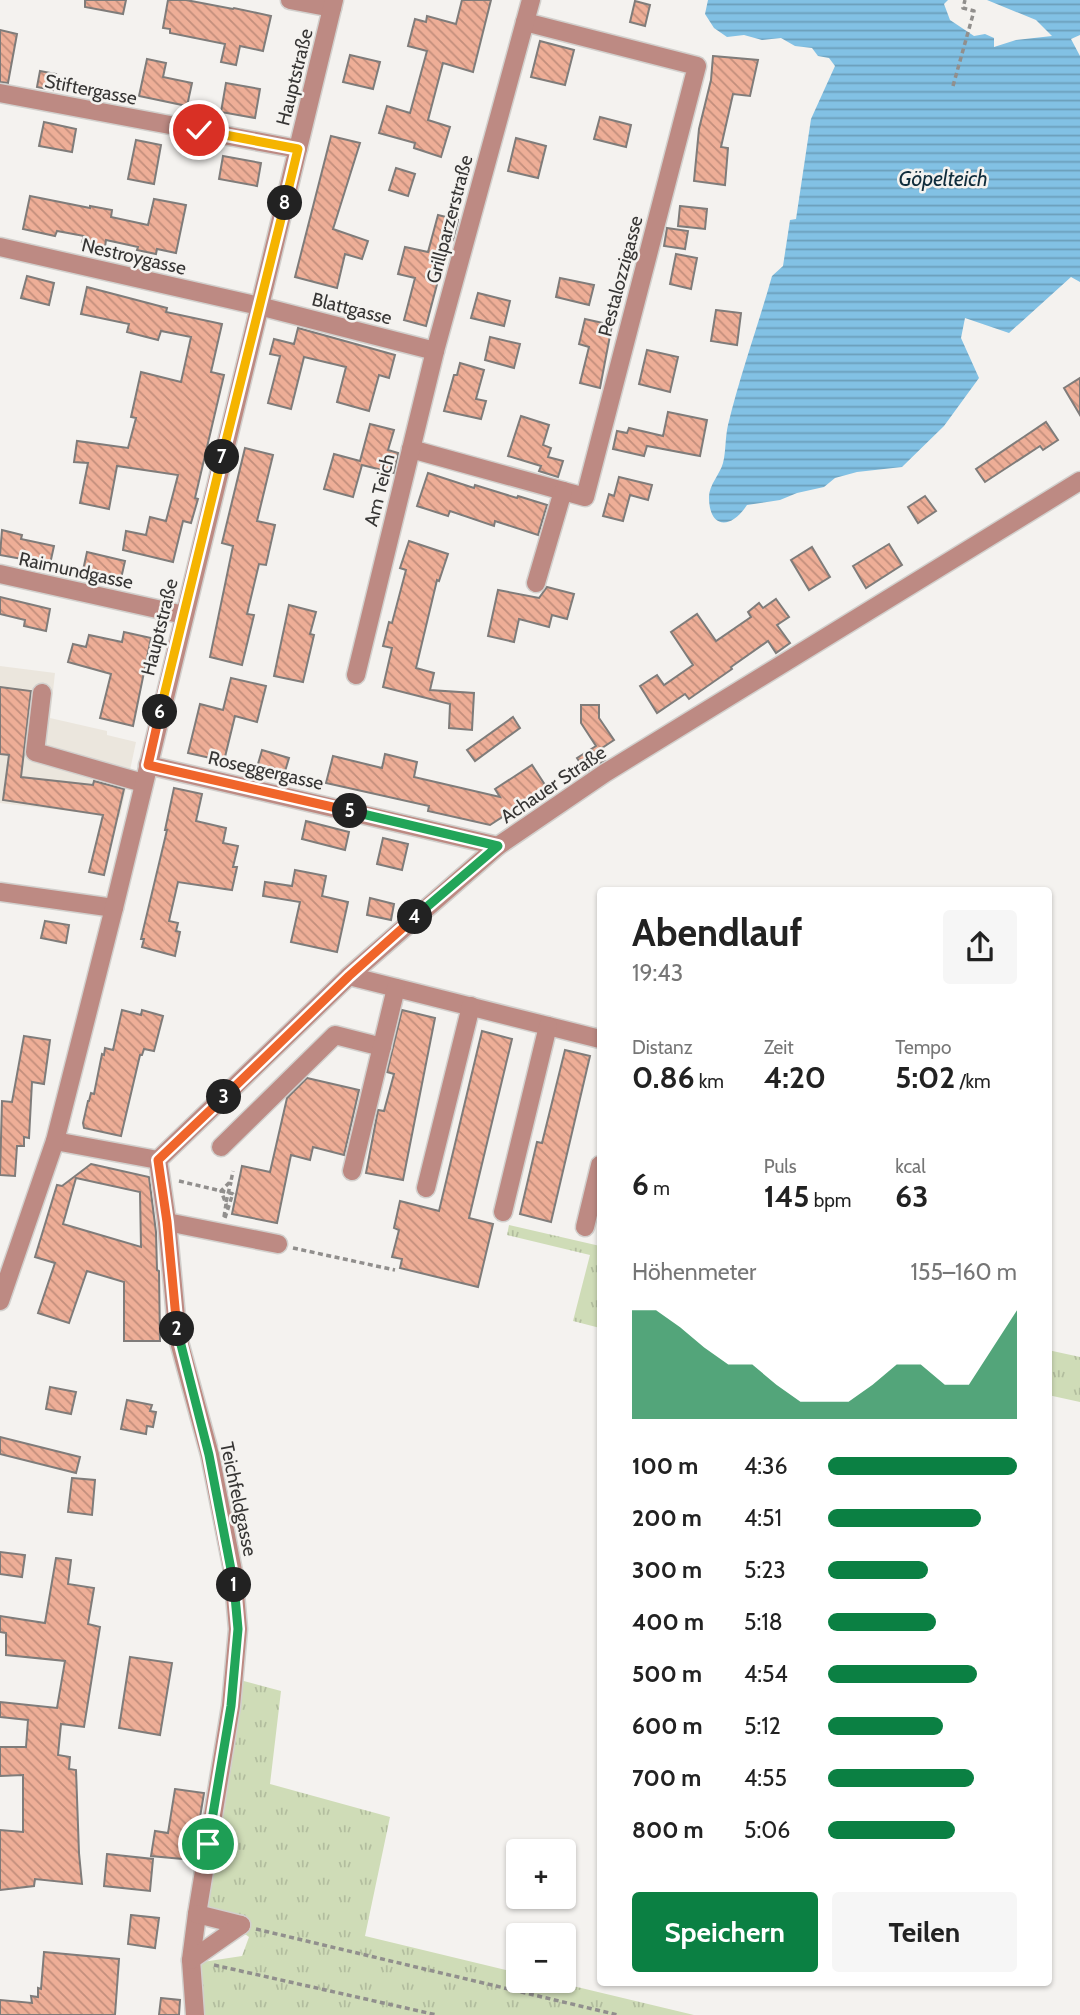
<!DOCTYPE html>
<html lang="de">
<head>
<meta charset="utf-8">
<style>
	:root { --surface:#fff; --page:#f6f6f6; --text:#222; --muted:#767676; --accent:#0b8043 }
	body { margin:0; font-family:Cabin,sans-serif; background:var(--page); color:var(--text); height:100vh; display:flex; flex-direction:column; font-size:26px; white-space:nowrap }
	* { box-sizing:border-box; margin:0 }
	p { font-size:23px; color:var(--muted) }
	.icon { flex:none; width:38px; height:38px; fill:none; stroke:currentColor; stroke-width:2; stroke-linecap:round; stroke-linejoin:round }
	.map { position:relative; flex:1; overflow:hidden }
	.details { position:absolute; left:597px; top:887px; width:455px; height:1099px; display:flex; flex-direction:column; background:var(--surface); border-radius:7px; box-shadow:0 2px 5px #0004 }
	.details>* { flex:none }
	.buttons { position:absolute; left:506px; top:1839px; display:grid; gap:14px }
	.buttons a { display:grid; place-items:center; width:70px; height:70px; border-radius:7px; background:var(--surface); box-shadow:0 2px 5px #0004; font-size:35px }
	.pin { position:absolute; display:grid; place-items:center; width:60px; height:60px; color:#fff; margin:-30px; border:4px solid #fff; border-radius:50%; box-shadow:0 2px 7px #0007 }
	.km { position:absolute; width:35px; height:35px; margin:-18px; border-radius:50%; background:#222; color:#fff; font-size:19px; line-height:35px; text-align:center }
	.round { display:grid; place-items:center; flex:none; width:74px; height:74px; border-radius:7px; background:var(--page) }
	.overview { display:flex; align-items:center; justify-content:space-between; height:119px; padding:0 35px }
	h1 { font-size:38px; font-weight:700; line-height:52px }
	.stats { display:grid; grid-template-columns:repeat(3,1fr); gap:10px; height:119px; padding:7px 35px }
	.stats div { display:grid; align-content:center }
	.stats b { font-size:30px; font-weight:700 }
	.stats small { font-size:19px; font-weight:400 }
	.stats p { font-size:19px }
	.chart { height:196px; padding:14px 35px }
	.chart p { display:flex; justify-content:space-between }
	.chart svg { width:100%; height:126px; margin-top:7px; fill:var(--accent); opacity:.7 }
	.button { display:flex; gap:14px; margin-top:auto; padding:14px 35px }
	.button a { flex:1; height:80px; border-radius:7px; background:var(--accent); color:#fff; font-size:28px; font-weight:700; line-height:80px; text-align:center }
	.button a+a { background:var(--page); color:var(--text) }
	ul { padding:0 35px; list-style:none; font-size:23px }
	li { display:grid; grid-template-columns:112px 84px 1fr; align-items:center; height:52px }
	li i { height:18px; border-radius:9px; background:var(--accent) }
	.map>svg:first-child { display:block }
	.built { fill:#ebe6dd }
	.grass { fill:url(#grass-tufts) }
	.water { fill:url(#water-rules) }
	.building { fill:url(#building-back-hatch); stroke:#7f7c7a; stroke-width:2; fill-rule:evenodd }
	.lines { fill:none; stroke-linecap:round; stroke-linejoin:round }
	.minor-casing { stroke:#d2d0cd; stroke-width:21 }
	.path { stroke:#918f8d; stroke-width:3.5; stroke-dasharray:5 3.5; stroke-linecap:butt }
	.minor { stroke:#bd8a83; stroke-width:18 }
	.split-1-casing { stroke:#fff; stroke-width:14 }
	.split-2-casing { stroke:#fff; stroke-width:14 }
	.split-3-casing { stroke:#fff; stroke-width:14 }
	.split-4-casing { stroke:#fff; stroke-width:14 }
	.split-5-casing { stroke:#fff; stroke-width:14 }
	.split-6-casing { stroke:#fff; stroke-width:14 }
	.split-7-casing { stroke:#fff; stroke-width:14 }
	.split-8-casing { stroke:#fff; stroke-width:14 }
	.split-9-casing { stroke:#fff; stroke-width:14 }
	.split-1 { stroke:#22a559; stroke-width:9 }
	.split-2 { stroke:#22a559; stroke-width:9 }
	.split-3 { stroke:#f0652b; stroke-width:9 }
	.split-4 { stroke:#f0652b; stroke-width:9 }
	.split-5 { stroke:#22a559; stroke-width:9 }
	.split-6 { stroke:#f0652b; stroke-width:9 }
	.split-7 { stroke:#f5b400; stroke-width:9 }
	.split-8 { stroke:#f5b400; stroke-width:9 }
	.split-9 { stroke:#f5b400; stroke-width:9 }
	.labels { text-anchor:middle; stroke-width:5; stroke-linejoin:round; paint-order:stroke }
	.street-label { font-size:19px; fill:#363534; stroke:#f4f2ef }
	.water-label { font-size:21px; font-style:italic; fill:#102d3c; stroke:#f4f2ef }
</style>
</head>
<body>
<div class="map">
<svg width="1080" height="2015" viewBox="0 0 1080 2015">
	<defs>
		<pattern id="grass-tufts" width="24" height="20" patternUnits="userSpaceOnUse" patternTransform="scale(1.75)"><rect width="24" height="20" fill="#cfdcb7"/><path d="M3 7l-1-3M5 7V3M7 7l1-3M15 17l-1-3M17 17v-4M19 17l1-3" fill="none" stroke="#b2bd9e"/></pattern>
		<pattern id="water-rules" width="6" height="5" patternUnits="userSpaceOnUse" patternTransform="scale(1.75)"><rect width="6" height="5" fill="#82c1e4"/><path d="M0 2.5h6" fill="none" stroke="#6b9eba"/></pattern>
		<pattern id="building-back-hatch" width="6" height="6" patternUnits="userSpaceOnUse" patternTransform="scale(1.75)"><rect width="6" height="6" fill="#eeae97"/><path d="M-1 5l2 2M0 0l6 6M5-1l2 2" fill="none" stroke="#c28e7c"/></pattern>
	</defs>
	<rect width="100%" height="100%" fill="#f4f2ef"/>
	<path class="built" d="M0,666L55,673L50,718L107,731V735L136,742L120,817L0,803Z"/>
	<g class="grass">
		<path d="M509,1225L600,1246V1328L573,1321L590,1255L507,1235Z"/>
		<path d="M1048,1350L1080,1357V1402L1048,1395Z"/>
		<path d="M240,1680L281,1691L270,1784L390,1817L365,1936L518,1973V1981H552L694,2015H201L196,1963L242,1956L249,1937L205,1904Z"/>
	</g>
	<path class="water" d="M708,0H948L944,4L950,20L974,36L985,34L994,38V47L1016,40L1052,36L1036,20L987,0H1080V35L1071,39L1080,56V282L1071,277L1009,333L965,318L961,338L979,378L944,426L902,467L857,472L835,478L824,487L797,493L780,500L747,505C731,530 709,529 709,497C709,485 720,474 723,463C726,451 725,438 728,425C740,375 758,326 772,276L783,266L790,220L796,219L811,119L835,66L829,58L818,56L812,48L795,46L781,38L762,40L744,35L727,37L714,28L705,14Z"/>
	<g class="building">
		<path d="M85,0H126L123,14L85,7Z"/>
		<path d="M168,0H186L233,9L234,8L271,16L263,51L240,46L236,65L221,62L225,44L170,33V29L163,28Z"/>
		<path d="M462,0H491L473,72L443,63L428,120L450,127L441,157L414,148L415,143L379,133L387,106L410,113L427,51L408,46L415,19L426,22L427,16L456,24Z"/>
		<path d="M635,1L650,5L645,26L630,22Z"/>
		<path d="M0,30L17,34L8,83L0,82Z"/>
		<path d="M540,41L574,50L565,85L531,77Z"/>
		<path d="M350,55L380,62L373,89L343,82Z"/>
		<path d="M713,56L758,60L750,96L733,94L721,147L728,148L725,185L694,181L699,129L711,80Z"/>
		<path d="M147,59L166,63L163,77L192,83L187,106L139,96Z"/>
		<path d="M40,71L56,74L53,90L37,87Z"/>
		<path d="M226,83L260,89L255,118L221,112Z"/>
		<path d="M600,117L631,125L626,147L594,139Z"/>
		<path d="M44,122L76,129L72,152L39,146Z"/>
		<path d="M331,136L360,143L333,229L368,241L362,259L345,254L337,288L295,277Z"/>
		<path d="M516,138L546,146L538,178L508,171Z"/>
		<path d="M136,140L161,145L154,184L128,179Z"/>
		<path d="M223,156L261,163L257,186L219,179Z"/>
		<path d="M396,168L415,174L408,196L389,190Z"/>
		<path d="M30,196L90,208V206L112,210L111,217L148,225L154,199L186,205L176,253L157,249L156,254L137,250L138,247L106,240L105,247L82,242L84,236L57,231L55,236L23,229Z"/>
		<path d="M680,206L707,209L705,229L678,226Z"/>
		<path d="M438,215L458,220L453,240L449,239L426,326L404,320L415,278L398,274L405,247L428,252Z"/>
		<path d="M667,228L688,231L685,249L664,246Z"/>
		<path d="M676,254L697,258L691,289L670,284Z"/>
		<path d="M27,276L54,283L49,305L21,298Z"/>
		<path d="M560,278L594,285L589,305L556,297Z"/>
		<path d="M87,287L167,308L166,312L222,324L211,372L224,375L195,498L198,499L191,523L183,521L173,562L123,550L126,531L146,535L150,517L166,521L178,475L117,466L109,509L80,503L88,463L74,462L77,441L128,448L136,418L131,417L141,372L181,382L191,337L161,331L158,340L127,332L129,324L81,314Z"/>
		<path d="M478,293L510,301L504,326L471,318Z"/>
		<path d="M716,310L741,313L737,345L711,341Z"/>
		<path d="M585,319L612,325L600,388L580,383L589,347L579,344Z"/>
		<path d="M298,328L395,355L389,378L379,375L369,411L337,402L346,367L304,357L291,409L268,403L280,356L270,354L274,339L294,344Z"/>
		<path d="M490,337L520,344L514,368L485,360Z"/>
		<path d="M647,350L678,357L670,392L639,384Z"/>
		<path d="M460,363L484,370L476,399L486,401L481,419L444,411L454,375H457Z"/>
		<path d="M1080,378V415L1064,388Z"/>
		<path d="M668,412L707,420L700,456L647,446L644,456L613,449L617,431L627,433L629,428L663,436Z"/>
		<path d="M521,416L549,425L543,445L551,448L548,457L563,461L558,477L539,471L541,466L508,456Z"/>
		<path d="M1046,422L1058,440L1043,450L1040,446L985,482L976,469Z"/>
		<path d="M370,424L394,430L388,450L398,453L394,473L362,465L353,497L324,489L334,454L360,461Z"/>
		<path d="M245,448L273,455L257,521L275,525L266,565L259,564L247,614L254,615L242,665L210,657L233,546L222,543Z"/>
		<path d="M428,473L474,488L475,485L517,498L518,496L547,505L538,535L495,521L494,526L450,511L448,516L417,506Z"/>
		<path d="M619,477L652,485L648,500L630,495L623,521L603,516L609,494L614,496Z"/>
		<path d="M925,496L936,511L918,523L908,507Z"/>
		<path d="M2,530L22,535L21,539L54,546L50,564L0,555Z"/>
		<path d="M409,541L448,554L439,581L437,580L416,668L434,673L430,690L474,693L472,730L449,728L450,704L383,687L392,648L383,646L389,622L392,623L406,570L400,568Z"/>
		<path d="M889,544L902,565L866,588L853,566Z"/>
		<path d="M812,547L830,577L809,590L791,560Z"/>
		<path d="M87,552L125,561L120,583L82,575Z"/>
		<path d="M547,587L574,594L567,619L552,615L549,627L519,619L514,642L488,636L498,590L539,598Z"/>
		<path d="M0,597L50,609L46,631L24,626L25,620L0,614Z"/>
		<path d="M776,599L789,617L777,625L790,643L776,653L768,641L731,667L732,669L689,699L685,694L657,713L640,686L657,675L664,685L693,665L671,632L697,614L716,641L751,617L748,612L759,603L763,608Z"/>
		<path d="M289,605L316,612L310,634L314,635L303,682L274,676Z"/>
		<path d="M124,632L151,638L133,726L100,718L111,674L68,662L73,644L86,647L89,635L122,642Z"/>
		<path d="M231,678L266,686L257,722L235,716L224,761L188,753L200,704L223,710Z"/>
		<path d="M0,687L31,691L21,777L93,785L94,781L124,789L104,875L89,872L103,815L3,800L9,755L0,754Z"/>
		<path d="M581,705H599V718L614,740L599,750L605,760L586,772L577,758L596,746L581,723Z"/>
		<path d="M513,717L520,728L475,761L467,750Z"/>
		<path d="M262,750L289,758L283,778L256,771Z"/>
		<path d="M385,754L417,762L414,777L500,797L495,789L532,765L547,788L490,825L428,811L429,806L326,783L333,756L382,768Z"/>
		<path d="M174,788L202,794L196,821L226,828L223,843L238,846L233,867H237L232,890L178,882L169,921L178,923L176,931L180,932L175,956L142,947L144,939H141L167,830H165Z"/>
		<path d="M306,821L349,832L345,850L302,839Z"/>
		<path d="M383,838L408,844L402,870L377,864Z"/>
		<path d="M295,870L326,876L322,896L348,902L337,952L291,942L300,902L263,896L265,882L292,886Z"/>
		<path d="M370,898L394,904L391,920L367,915Z"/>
		<path d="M45,921L69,925L66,943L41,938Z"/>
		<path d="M122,1010L141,1015L142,1010L163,1016L154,1051L144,1049L142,1055H140L121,1136L84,1128L83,1123L88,1101H89L91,1093L94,1094L102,1054L104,1055L105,1048L113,1050Z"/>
		<path d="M402,1010L435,1018L403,1180L366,1173L378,1110L384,1111L394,1074L387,1072Z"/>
		<path d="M482,1031L512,1039L469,1218L493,1224L478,1287L400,1268L402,1259L392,1257L399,1230L394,1228L400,1201L439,1211Z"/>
		<path d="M24,1036L50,1040L44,1084L32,1082L29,1138L24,1137V1146H17L15,1176L0,1175L2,1101L12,1102Z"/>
		<path d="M565,1050L590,1056L551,1222L520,1214L537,1142L542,1143Z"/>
		<path d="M307,1078L359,1090L344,1155L313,1147L310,1160L291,1155L277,1223L232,1214L242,1166L270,1172L287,1098Z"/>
		<path d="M91,1164L149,1177L156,1232L157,1270L159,1271L160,1341H124V1282L87,1271L69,1323L38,1313L55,1263L35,1257L57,1185L62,1186ZM76,1178L140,1192L141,1247L63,1224Z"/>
		<path d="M50,1387L76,1392L71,1414L46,1409Z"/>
		<path d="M127,1400L152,1405L150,1411L156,1412L153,1427L147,1426L146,1434L121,1429Z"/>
		<path d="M0,1437L80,1457L76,1473L0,1454Z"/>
		<path d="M72,1478L95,1480L92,1515L68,1512Z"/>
		<path d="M0,1552L25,1555L22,1577L0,1574Z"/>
		<path d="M56,1558L71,1560L68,1584L94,1588L88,1624L100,1627L84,1727L61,1724L58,1755L70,1757L69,1769L76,1770L79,1853L82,1884L35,1879L34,1886L0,1890V1830L23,1832V1775L0,1776V1747H26L28,1720L0,1717V1702L57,1708L65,1661L6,1655V1633L0,1632V1616L45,1623Z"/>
		<path d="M130,1657L172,1663L160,1735L119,1728Z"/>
		<path d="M175,1789L204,1793L193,1860L151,1856L155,1831L168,1833Z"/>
		<path d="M107,1854L153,1859L150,1891L104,1886Z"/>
		<path d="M131,1915L159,1918L155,1948L128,1944Z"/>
		<path d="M44,1952L119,1959L115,2015H0V2000L32,2003L31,1996L38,1997V1988L41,1989Z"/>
		<path d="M161,1998L180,2000L179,2015H159Z"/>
	</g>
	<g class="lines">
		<g class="minor-casing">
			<g id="minor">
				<path d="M290,0L332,8"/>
				<path d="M0,93L298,149"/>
				<path d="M0,247L259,306L435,351"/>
				<path d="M411,449L585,497L697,66L525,22"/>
				<path d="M0,574L184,615"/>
				<path d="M536,583L563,491"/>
				<path d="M356,675L435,351L531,0"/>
				<path d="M42,693L35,752L143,783"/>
				<path d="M148,765L498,846"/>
				<path d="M0,892L114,908"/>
				<path d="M349,976L600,1039"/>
				<path d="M55,1141L158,1160"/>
				<path d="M221,1147L335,1035L382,1047"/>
				<path d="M158,1160L349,976L498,846L605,773L1080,481"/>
				<path d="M158,1160L167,1222L178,1338L210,1455L233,1571L238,1629L231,1706L197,1914L191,1960L195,2015"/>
				<path d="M352,1171L396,988"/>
				<path d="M426,1188L471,1006"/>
				<path d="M503,1212L548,1026"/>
				<path d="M167,1222L278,1244"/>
				<path d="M585,1227L600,1165"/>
				<path d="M0,1301L55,1141L114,908L334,0"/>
				<path d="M197,1914L241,1925"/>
				<path d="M191,1960L241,1925"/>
			</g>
		</g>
		<g class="path">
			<path d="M953,86L974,11L963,8L965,0"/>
			<path d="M179,1181L234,1194"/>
			<path d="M226,1202L231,1182"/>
			<path d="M224,1217L226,1204L221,1191L231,1181L233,1171"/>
			<path d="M225,1218L233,1193"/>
			<path d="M293,1248L395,1270"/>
			<path d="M256,1929L618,2015"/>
			<path d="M214,1965L437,2015"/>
		</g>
		<use href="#minor" class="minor"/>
	</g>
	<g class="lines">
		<g class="split-1-casing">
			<path id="split-1" d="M208,1844L231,1706L238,1629L234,1585"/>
		</g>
		<g class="split-2-casing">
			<path id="split-2" d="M177,1329L209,1455L234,1585"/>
		</g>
		<g class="split-3-casing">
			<path id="split-3" d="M177,1329L167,1222L158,1160L224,1097"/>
		</g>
		<g class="split-4-casing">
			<path id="split-4" d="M224,1097L349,976L415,917"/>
		</g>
		<g class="split-5-casing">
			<path id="split-5" d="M350,811L498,846L415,917"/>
		</g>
		<g class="split-6-casing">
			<path id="split-6" d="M160,712L148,765L350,811"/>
		</g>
		<g class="split-7-casing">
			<path id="split-7" d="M160,712L222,457"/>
		</g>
		<g class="split-8-casing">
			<path id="split-8" d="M222,457L285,203"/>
		</g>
		<g class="split-9-casing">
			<path id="split-9" d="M199,130L298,149L285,203"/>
		</g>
		<use href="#split-1" class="split-1"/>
		<use href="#split-2" class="split-2"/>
		<use href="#split-3" class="split-3"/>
		<use href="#split-4" class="split-4"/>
		<use href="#split-5" class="split-5"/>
		<use href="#split-6" class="split-6"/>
		<use href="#split-7" class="split-7"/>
		<use href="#split-8" class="split-8"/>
		<use href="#split-9" class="split-9"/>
	</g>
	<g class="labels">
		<g class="street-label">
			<text transform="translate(294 77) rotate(-76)" y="7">Hauptstraße</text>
			<text transform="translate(91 89) rotate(11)" y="7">Stiftergasse</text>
			<text transform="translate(449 219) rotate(-75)" y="7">Grillparzerstraße</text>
			<text transform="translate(134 256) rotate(13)" y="7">Nestroygasse</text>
			<text transform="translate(620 276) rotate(-75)" y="7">Pestalozzigasse</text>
			<text transform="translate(352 308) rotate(14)" y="7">Blattgasse</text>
			<text transform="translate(379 490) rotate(-76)" y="7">Am Teich</text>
			<text transform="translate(76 570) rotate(12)" y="7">Raimundgasse</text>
			<text transform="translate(159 627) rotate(-76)" y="7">Hauptstraße</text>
			<text transform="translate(266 770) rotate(13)" y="7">Roseggergasse</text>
			<text transform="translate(553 784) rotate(-34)" y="7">Achauer Straße</text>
			<text transform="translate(239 1499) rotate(78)" y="7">Teichfeldgasse</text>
		</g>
		<g class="water-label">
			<text x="943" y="186">Göpelteich</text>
		</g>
	</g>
</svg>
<div class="buttons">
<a>+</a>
<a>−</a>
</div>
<div class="pin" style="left:208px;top:1844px;background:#1e9e55"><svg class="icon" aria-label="arrive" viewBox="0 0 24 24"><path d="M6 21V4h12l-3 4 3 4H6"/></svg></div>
<div class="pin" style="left:199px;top:130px;background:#d93025"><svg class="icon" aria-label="check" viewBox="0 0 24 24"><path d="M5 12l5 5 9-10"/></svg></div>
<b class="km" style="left:234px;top:1585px">1</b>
<b class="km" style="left:177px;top:1329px">2</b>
<b class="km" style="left:224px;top:1097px">3</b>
<b class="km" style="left:415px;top:917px">4</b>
<b class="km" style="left:350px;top:811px">5</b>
<b class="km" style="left:160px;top:712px">6</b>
<b class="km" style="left:222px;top:457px">7</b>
<b class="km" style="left:285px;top:203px">8</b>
<section class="details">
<div class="overview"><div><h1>Abendlauf</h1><p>19:43</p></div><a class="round"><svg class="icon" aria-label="share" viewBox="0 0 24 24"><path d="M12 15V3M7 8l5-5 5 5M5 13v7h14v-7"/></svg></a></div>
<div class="stats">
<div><p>Distanz</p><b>0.86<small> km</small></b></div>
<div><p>Zeit</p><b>4:20</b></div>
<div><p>Tempo</p><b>5:02<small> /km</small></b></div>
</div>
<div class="stats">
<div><b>6<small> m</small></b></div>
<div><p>Puls</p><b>145<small> bpm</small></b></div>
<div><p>kcal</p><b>63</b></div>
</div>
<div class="chart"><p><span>Höhenmeter</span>155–160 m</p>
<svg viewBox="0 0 160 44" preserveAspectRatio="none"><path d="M0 44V6L10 6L20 12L30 19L40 25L50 25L60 32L70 38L80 38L90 38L100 32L110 25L120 25L130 32L140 32L150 19L160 6V44z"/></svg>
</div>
<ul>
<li><b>100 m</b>4:36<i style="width:100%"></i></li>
<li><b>200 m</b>4:51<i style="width:81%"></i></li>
<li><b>300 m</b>5:23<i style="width:53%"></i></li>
<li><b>400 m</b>5:18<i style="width:57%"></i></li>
<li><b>500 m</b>4:54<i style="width:79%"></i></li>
<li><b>600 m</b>5:12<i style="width:61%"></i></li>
<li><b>700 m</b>4:55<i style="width:77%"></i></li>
<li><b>800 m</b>5:06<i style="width:67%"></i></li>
</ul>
<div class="button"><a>Speichern</a><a>Teilen</a></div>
</section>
</div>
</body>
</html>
